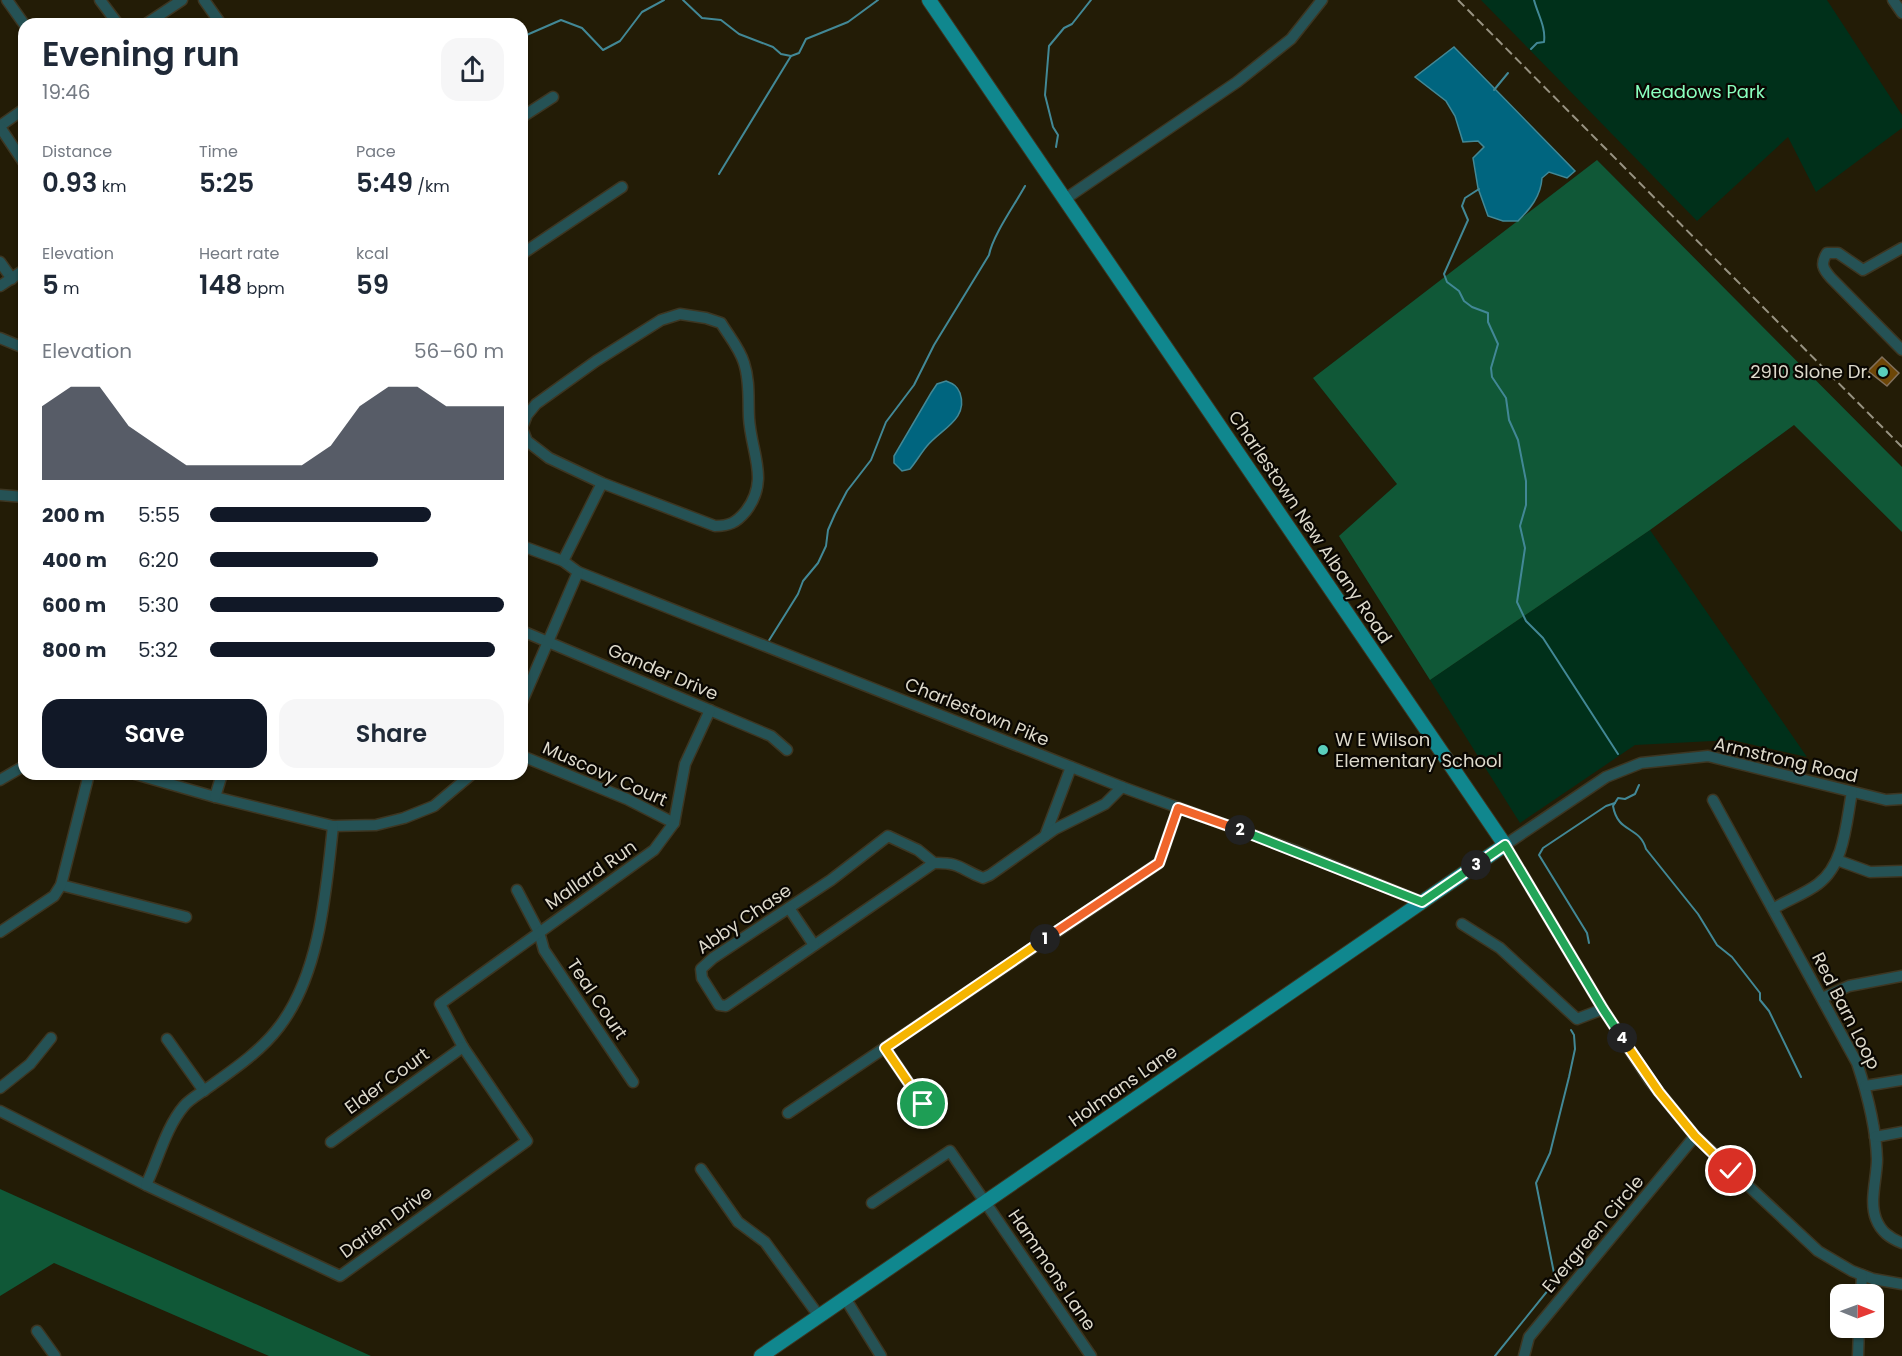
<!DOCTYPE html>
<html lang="en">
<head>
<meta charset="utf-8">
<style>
	:root { --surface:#fff; --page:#f6f6f7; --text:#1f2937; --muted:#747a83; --accent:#111827 }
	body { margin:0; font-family:Poppins,sans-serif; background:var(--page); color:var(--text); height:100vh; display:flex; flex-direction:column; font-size:22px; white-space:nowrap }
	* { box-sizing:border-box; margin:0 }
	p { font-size:20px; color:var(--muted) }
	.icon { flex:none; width:33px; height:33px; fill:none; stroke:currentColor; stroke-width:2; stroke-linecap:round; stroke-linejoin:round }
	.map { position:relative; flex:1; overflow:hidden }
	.sheet { position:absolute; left:18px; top:18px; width:510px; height:762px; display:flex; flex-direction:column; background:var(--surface); border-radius:18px; box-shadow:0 2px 4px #0004 }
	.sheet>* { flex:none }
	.needle { width:39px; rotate:91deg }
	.tools { position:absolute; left:1830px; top:1284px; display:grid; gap:12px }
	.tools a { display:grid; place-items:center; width:54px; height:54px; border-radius:12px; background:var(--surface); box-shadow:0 2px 4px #0004; font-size:30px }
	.pin { position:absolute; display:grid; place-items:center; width:51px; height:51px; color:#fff; margin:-26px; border:3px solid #fff; border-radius:50%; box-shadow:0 2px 6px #0007 }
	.km { position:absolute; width:30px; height:30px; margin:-15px; border-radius:50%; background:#222; color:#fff; font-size:16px; line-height:30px; text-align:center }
	.round { display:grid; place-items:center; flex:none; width:63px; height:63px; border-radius:18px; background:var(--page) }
	.summary { display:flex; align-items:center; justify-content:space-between; height:102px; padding:0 24px }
	h1 { font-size:33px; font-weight:600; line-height:45px }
	.figures { display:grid; grid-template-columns:repeat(3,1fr); gap:9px; height:102px; padding:6px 24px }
	.figures div { display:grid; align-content:center }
	.figures b { font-size:26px; font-weight:600 }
	.figures small { font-size:16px; font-weight:400 }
	.figures p { font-size:16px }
	.chart { height:168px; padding:12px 24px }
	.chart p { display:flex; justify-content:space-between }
	.chart svg { width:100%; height:108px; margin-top:6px; fill:var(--accent); opacity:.7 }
	.primary-button { display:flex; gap:12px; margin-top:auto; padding:12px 24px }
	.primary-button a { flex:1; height:69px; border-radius:18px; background:var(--accent); color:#fff; font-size:24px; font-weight:600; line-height:69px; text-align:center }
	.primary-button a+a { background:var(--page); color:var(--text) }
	ul { padding:0 24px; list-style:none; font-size:20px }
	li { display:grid; grid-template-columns:96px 72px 1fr; align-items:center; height:45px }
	li i { height:15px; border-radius:8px; background:var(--accent) }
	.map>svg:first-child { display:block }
	.green { fill:#00301a }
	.forest { fill:#105837 }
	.water { fill:#00657f; stroke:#428896; stroke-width:1.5 }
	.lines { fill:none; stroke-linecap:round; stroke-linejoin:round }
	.stream { stroke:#428896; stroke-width:2 }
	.building { fill:#6d4607; stroke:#81705c; stroke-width:1.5 }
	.minor-casing { stroke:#3d3622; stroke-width:13 }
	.major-casing { stroke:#3d3622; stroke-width:16 }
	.minor { stroke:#255255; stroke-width:10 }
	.major { stroke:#10878e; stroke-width:14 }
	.rail { stroke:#989382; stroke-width:2; stroke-dasharray:9 4.5; stroke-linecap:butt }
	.split-1-casing { stroke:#fff; stroke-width:12 }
	.split-2-casing { stroke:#fff; stroke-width:12 }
	.split-3-casing { stroke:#fff; stroke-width:12 }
	.split-4-casing { stroke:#fff; stroke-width:12 }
	.split-5-casing { stroke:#fff; stroke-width:12 }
	.split-1 { stroke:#f5b400; stroke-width:8 }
	.split-2 { stroke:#f0652b; stroke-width:8 }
	.split-3 { stroke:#22a559; stroke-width:8 }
	.split-4 { stroke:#22a559; stroke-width:8 }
	.split-5 { stroke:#f5b400; stroke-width:8 }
	.poi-dot { fill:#5acebc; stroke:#0a0702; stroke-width:2 }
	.labels { text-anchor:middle; stroke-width:4.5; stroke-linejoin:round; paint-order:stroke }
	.park-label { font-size:18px; fill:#8affbe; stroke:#0a0702 }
	.poi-label { font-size:18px; fill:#ddd9cb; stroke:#0a0702; text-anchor:end }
	.street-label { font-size:18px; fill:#ddd9cb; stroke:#0a0702 }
</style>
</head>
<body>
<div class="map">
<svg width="1902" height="1356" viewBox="0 0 1902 1356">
	<rect width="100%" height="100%" fill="#231c06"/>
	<g class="green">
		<path d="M1481,0H1827L1902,115V128L1816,192L1788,137L1697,221Z"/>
		<path d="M1650,530L1807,757L1732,740L1635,745L1520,823L1430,680Z"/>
	</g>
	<g class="forest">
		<path d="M1597,160L1902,467V532L1794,425L1650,530L1430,680L1339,536L1397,484L1313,378Z"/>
		<path d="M0,1189L351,1347L371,1356H269L54,1263L0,1296Z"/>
	</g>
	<g class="water">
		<path d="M1454,47L1575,171L1567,178L1549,172L1542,178C1541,196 1530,209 1518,221H1503L1488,216L1478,188L1473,158L1484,147L1478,141L1463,142L1455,116L1446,101L1415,77Z"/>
		<path d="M946,381C954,384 957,386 960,393C969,419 941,429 927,446C921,453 916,462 910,469L902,471L894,463V456L931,393L937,384Z"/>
	</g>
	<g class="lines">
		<g class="stream">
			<path d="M683,0L702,18L721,20L739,34L773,47L781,54L791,56L799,53L806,39L848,22L878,0"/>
			<path d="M522,37L561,20L582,28L603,50L620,41L642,12L664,0"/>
			<path d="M1531,49L1537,43L1544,42C1546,27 1538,15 1534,0"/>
			<path d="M1494,90L1508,73"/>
			<path d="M1056,147L1058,135L1053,127L1045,95L1049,46L1064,28L1072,24L1091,0"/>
			<path d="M719,174L791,56"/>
			<path d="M1479,189L1465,198L1462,206L1468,220L1444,274L1447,282L1459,291L1464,301L1472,307L1488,313V322L1498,344L1491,368L1492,377L1506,398L1509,420L1518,440L1526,481V505L1520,526L1525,548L1517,602L1526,621L1543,638L1618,754"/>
			<path d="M768,642L798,594L803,581L818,563L826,546L828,530L835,514L847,491L871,460L886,422L914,385L934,345L989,255C993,235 1014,206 1025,186"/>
			<path d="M1639,785L1635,794L1625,799L1618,798L1613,806C1618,834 1639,825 1646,849L1698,914L1717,945L1732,957L1760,993V1000L1769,1011L1801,1077"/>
			<path d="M1589,943L1587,933L1539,855L1543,848L1606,806L1615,803"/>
			<path d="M1495,1356L1553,1284L1555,1278L1536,1183L1550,1153L1569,1077L1575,1049L1574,1035L1571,1030"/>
		</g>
	</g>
	<path class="building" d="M1882,357L1899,373L1887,386L1868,371Z"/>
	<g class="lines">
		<g class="minor-casing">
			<g id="minor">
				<path d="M7,0L24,24"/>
				<path d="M100,0L118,24"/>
				<path d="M204,0L221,24"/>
				<path d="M1893,0L1902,13"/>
				<path d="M146,24L182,0"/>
				<path d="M522,117L553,97"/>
				<path d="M0,126L24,109"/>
				<path d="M0,127L24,163"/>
				<path d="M1065,199L1237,82L1291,39L1322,0"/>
				<path d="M1902,248L1863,270L1838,253H1827C1820,264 1823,269 1831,278L1902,350"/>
				<path d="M522,254L622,187"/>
				<path d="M0,262L12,279"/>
				<path d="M0,286L24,270"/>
				<path d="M0,338L24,348"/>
				<path d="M0,495L24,497"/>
				<path d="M522,546L563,561L578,572L1122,787L1294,850L1422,902"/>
				<path d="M563,561L602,483L715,526C729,526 736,523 746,511C770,480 751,453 749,418C748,400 750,381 744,363C740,349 729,336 721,323L706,318L680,314L661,320L596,361L536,404L527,415L522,428L527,441L549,458L602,483"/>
				<path d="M522,631L771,736L787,750"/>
				<path d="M522,702L578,572"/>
				<path d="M522,756L627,799L674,823"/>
				<path d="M135,774L215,797L333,826L376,825L404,818L434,806L472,774"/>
				<path d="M0,780L24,766"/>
				<path d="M215,797L222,774"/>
				<path d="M1902,799L1886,800L1708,756L1641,763L1606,777L1505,845L1603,1009L1650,1081L1695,1136L1818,1251L1852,1271L1873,1279L1902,1284"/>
				<path d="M1713,800L1857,1063C1867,1093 1876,1127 1877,1159C1877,1178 1869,1201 1876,1219C1881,1232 1890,1238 1902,1243"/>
				<path d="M1045,836L1071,767"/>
				<path d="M1837,860L1870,872L1902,871"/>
				<path d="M934,863L918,850L888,836L831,880L713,958L701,969L702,978L719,1005L726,1006L934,863C961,862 961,870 983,878L990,875L1055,829L1105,804L1122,787"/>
				<path d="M61,885L186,917"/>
				<path d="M517,890L539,932L544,950L633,1082"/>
				<path d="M789,908L814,945"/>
				<path d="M1773,909C1787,900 1805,894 1818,884C1845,864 1846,822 1852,792"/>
				<path d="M1462,924L1500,948L1577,1019L1603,1009"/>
				<path d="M0,932L54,896L61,885L89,774"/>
				<path d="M1822,998L1849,986L1902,976"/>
				<path d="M167,1039L204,1091"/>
				<path d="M885,1048L923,1104"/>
				<path d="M1865,1086L1902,1080"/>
				<path d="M0,1088L30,1064L51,1038"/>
				<path d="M0,1111L146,1185L340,1276L527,1141L463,1047L440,1004L654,850L674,823L685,764L710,710"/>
				<path d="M788,1113L1159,863L1178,808"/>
				<path d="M1875,1137L1902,1132"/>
				<path d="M331,1142L463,1047"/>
				<path d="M701,1169L738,1222L765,1242L819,1316"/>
				<path d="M146,1185C158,1160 166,1127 184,1106C190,1099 201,1093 209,1087C233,1070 261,1051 279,1027C320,974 326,891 333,826"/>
				<path d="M872,1203L950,1151L1091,1356"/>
				<path d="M1861,1294L1862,1275"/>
				<path d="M845,1298L881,1356"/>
				<path d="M37,1331L55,1356"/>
				<path d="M1524,1356L1529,1337L1695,1136"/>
				<path d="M1858,1356L1859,1328"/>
			</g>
		</g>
		<g class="major-casing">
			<path id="major" d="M761,1356L1505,845L929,0"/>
		</g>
		<use href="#minor" class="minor"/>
		<use href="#major" class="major"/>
		<path class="rail" d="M1458,0L1902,447"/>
	</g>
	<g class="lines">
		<g class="split-1-casing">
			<path id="split-1" d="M923,1104L885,1048L1045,939"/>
		</g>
		<g class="split-2-casing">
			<path id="split-2" d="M1045,939L1159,863L1178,808L1240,830"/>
		</g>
		<g class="split-3-casing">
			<path id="split-3" d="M1240,830L1422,902L1476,865"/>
		</g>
		<g class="split-4-casing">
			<path id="split-4" d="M1476,865L1505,845L1603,1009L1622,1038"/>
		</g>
		<g class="split-5-casing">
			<path id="split-5" d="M1622,1038L1659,1092L1695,1136L1731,1171"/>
		</g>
		<use href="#split-1" class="split-1"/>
		<use href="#split-2" class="split-2"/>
		<use href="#split-3" class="split-3"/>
		<use href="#split-4" class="split-4"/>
		<use href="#split-5" class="split-5"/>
	</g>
	<g class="poi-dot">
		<circle cx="1883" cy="372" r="6"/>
		<circle cx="1323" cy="750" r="6"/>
	</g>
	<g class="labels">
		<g class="park-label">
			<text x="1700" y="98">Meadows Park</text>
		</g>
		<g class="poi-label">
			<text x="1871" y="378">2910 Slone Dr.</text>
			<text x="1335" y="746" text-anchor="start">W E Wilson<tspan x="1335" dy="21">Elementary School</tspan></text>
		</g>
		<g class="street-label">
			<text transform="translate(1310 527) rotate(56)" y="6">Charlestown New Albany Road</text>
			<text transform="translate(663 672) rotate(23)" y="6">Gander Drive</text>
			<text transform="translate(977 712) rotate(22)" y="6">Charlestown Pike</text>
			<text transform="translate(1786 760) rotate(13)" y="6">Armstrong Road</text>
			<text transform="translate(605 774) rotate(24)" y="6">Muscovy Court</text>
			<text transform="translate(591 875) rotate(-35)" y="6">Mallard Run</text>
			<text transform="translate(744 919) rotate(-34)" y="6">Abby Chase</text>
			<text transform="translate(597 999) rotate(56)" y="6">Teal Court</text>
			<text transform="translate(1846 1011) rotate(63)" y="6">Red Barn Loop</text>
			<text transform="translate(387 1081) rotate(-36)" y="6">Elder Court</text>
			<text transform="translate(1123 1086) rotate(-35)" y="6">Holmans Lane</text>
			<text transform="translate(386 1222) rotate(-36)" y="6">Darien Drive</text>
			<text transform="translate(1593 1234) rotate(-50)" y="6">Evergreen Circle</text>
			<text transform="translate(1052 1270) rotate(56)" y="6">Hammons Lane</text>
		</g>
	</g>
</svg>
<div class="tools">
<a><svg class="needle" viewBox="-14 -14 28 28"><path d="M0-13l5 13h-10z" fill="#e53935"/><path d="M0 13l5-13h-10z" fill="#747a83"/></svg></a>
</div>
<div class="pin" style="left:923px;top:1104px;background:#1e9e55"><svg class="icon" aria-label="arrive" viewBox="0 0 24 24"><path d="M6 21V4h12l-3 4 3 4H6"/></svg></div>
<div class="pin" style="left:1731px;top:1171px;background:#d93025"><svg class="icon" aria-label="check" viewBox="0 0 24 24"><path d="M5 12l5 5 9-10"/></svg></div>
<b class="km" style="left:1045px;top:939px">1</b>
<b class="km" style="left:1240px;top:830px">2</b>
<b class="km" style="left:1476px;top:865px">3</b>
<b class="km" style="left:1622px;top:1038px">4</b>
<section class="sheet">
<div class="summary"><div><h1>Evening run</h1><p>19:46</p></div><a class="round"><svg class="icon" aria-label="share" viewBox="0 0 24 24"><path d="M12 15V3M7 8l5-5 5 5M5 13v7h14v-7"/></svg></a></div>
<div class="figures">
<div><p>Distance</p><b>0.93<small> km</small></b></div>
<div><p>Time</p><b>5:25</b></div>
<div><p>Pace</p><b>5:49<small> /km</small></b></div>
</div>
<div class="figures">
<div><p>Elevation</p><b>5<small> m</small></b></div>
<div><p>Heart rate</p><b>148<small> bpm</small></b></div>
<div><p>kcal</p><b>59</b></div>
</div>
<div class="chart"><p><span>Elevation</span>56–60 m</p>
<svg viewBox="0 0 160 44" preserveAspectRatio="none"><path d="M0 44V14L10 6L20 6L30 22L40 30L50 38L60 38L70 38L80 38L90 38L100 30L110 14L120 6L130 6L140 14L150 14L160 14V44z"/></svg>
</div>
<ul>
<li><b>200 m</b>5:55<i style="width:75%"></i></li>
<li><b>400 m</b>6:20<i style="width:57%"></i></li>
<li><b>600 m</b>5:30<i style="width:100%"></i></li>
<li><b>800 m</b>5:32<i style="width:97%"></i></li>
</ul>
<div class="primary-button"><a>Save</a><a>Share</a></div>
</section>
</div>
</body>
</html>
